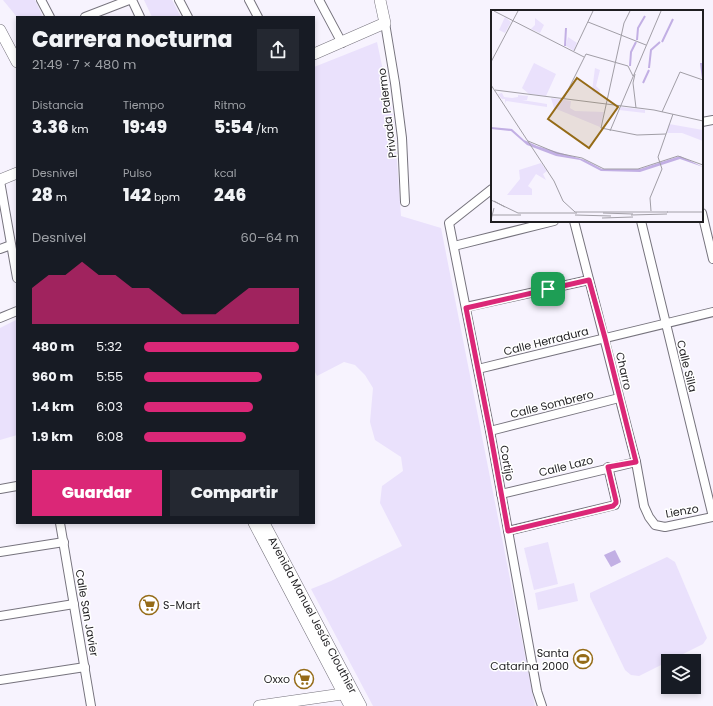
<!DOCTYPE html>
<html lang="es">
<head>
<meta charset="utf-8">
<style>
	:root { --surface:#171b24; --page:#242831; --text:#f1f3f6; --muted:#9ea1a6; --accent:#db2777 }
	body { margin:0; font-family:Poppins,sans-serif; background:var(--page); color:var(--text); height:100vh; display:flex; flex-direction:column; font-size:15px; white-space:nowrap }
	* { box-sizing:border-box; margin:0 }
	p { font-size:13px; color:var(--muted) }
	.icon { flex:none; width:22px; height:22px; fill:none; stroke:currentColor; stroke-width:2; stroke-linecap:round; stroke-linejoin:round }
	.map { position:relative; flex:1; overflow:hidden }
	.side { position:absolute; left:16px; top:16px; width:299px; height:508px; display:flex; flex-direction:column; background:var(--surface); border-radius:0px; box-shadow:0 2px 6px #0003 }
	.side>* { flex:none }
	.tools { position:absolute; left:661px; top:654px; display:grid; gap:8px }
	.tools a { display:grid; place-items:center; width:40px; height:40px; border-radius:0px; background:var(--surface); box-shadow:0 2px 6px #0003; font-size:20px }
	.pin { position:absolute; display:grid; place-items:center; width:34px; height:34px; color:#fff; margin:-17px; border-radius:8px; box-shadow:0 2px 6px #0006 }
	.round { display:grid; place-items:center; flex:none; width:42px; height:42px; border-radius:0px; background:var(--page) }
	.headline { display:flex; align-items:center; justify-content:space-between; height:68px; padding:0 16px }
	h1 { font-size:22px; font-weight:800; line-height:30px }
	.metrics { display:grid; grid-template-columns:repeat(3,1fr); gap:6px; height:68px; padding:4px 16px }
	.metrics div { display:grid; align-content:center }
	.metrics b { font-size:17px; font-weight:800 }
	.metrics small { font-size:11px; font-weight:400 }
	.metrics p { font-size:11px }
	.chart { height:112px; padding:8px 16px }
	.chart p { display:flex; justify-content:space-between }
	.chart svg { width:100%; height:72px; margin-top:4px; fill:var(--accent); opacity:.7 }
	.primary-button { display:flex; gap:8px; margin-top:auto; padding:8px 16px }
	.primary-button a { flex:1; height:46px; border-radius:0px; background:var(--accent); color:#fff; font-size:16px; font-weight:800; line-height:46px; text-align:center }
	.primary-button a+a { background:var(--page); color:var(--text) }
	ul { padding:0 16px; list-style:none; font-size:13px }
	li { display:grid; grid-template-columns:64px 48px 1fr; align-items:center; height:30px }
	li i { height:10px; border-radius:5px; background:var(--accent) }
	.map>svg:first-child { display:block }
	.green { fill:#eae1fc }
	.water { fill:#c2afe4 }
	.lines { fill:none; stroke-linecap:round; stroke-linejoin:round }
	.minor-casing { stroke:#76737d; stroke-width:10 }
	.tertiary-casing { stroke:#76737d; stroke-width:12 }
	.minor { stroke:#fff; stroke-width:8 }
	.tertiary { stroke:#fff; stroke-width:11 }
	.route-casing { stroke:#fff; stroke-width:8 }
	.route { stroke:#db2777; stroke-width:5 }
	.labels { text-anchor:middle; stroke-width:3; stroke-linejoin:round; paint-order:stroke }
	.street-label { font-size:11px; fill:#1f1e21; stroke:#fff }
	.poi-label { font-size:11px; fill:#1f1e21; stroke:#fff; text-anchor:end }
	.inset-river { fill:none; stroke:#c2afe4; stroke-width:2 }
	.inset-road { fill:none; stroke:#a19ea6; stroke-width:1 }
	.view { fill:#956b17; fill-opacity:0.15; stroke:#956b17; stroke-width:2 }
	.inset-edge { fill:none; stroke:#1f1e21; stroke-width:2 }
</style>
</head>
<body>
<div class="map">
<svg width="713" height="706" viewBox="0 0 713 706">
	<rect width="100%" height="100%" fill="#f7f3fe"/>
	<g class="green">
		<path d="M3,0H35L43,17H17Z"/>
		<path d="M144,0H172L181,17H152Z"/>
		<path d="M377,42L394,122L401,216L441,228L535,706H373L311,589L331,581L402,546L380,503L382,486L403,471L401,457L375,440L370,422L373,388L365,375L355,365L344,362L317,376L314,370V67Z"/>
		<path d="M16,320L17,328V435L0,440V328Z"/>
		<path d="M548,542L558,584L534,590L524,548Z"/>
		<path d="M667,557L675,562L707,638L703,644L639,676L631,675L625,670L590,597V593Z"/>
		<path d="M574,583L578,601L538,610L535,593Z"/>
	</g>
	<path class="water" d="M615,550L621,562L611,567L604,555Z"/>
	<g class="lines">
		<g class="minor-casing">
			<g id="minor">
				<path d="M41,0L50,17"/>
				<path d="M132,0L140,17"/>
				<path d="M179,0L188,17"/>
				<path d="M249,0L258,17"/>
				<path d="M319,0L342,43"/>
				<path d="M85,17L129,0"/>
				<path d="M385,23L395,83L402,138L405,202"/>
				<path d="M702,122L713,120"/>
				<path d="M0,181L17,278"/>
				<path d="M492,189L449,223L490,431L537,691L542,706"/>
				<path d="M702,213L713,259"/>
				<path d="M574,221L636,462L644,506L649,517L655,525L665,527L713,517"/>
				<path d="M641,221L713,517"/>
				<path d="M454,246L554,221"/>
				<path d="M0,249L11,245"/>
				<path d="M466,307L589,280"/>
				<path d="M0,318L17,311"/>
				<path d="M478,369L713,312"/>
				<path d="M490,431L619,398"/>
				<path d="M0,489L17,486"/>
				<path d="M501,494L636,462"/>
				<path d="M60,523L91,706"/>
				<path d="M508,531L615,505L616,501L608,467"/>
				<path d="M0,552L64,542"/>
				<path d="M0,616L74,604"/>
				<path d="M0,680L85,667"/>
			</g>
		</g>
		<g class="tertiary-casing">
			<g id="tertiary">
				<path d="M0,30L17,62"/>
				<path d="M314,54L385,23L380,0"/>
				<path d="M0,180L17,173"/>
				<path d="M254,523L350,706"/>
				<path id="s1" d="M264,523L361,706"/>
				<path d="M259,706L349,693"/>
			</g>
		</g>
		<use href="#minor" class="minor"/>
		<use href="#tertiary" class="tertiary"/>
	</g>
	<g class="lines">
		<g class="route-casing">
			<path id="route" d="M589,280L605,338L636,462L608,467L616,501V503L613,506L508,531L490,431L466,308Z"/>
		</g>
		<use href="#route" class="route"/>
	</g>
	<defs>
		<g id="supermarket-ring" transform="scale(1)"><circle r="9.5" fill="#fff" stroke="#956b17" stroke-width="1.5"/><path d="M-6-5.5h2.5l.6 2H6L4.5 2H-2.5L-4.4-4H-6ZM-1.5 3.2a1.3 1.3 0 1 0 .1 0ZM3 3.2a1.3 1.3 0 1 0 .1 0Z" fill="#956b17"/></g>
		<g id="stadium-ring" transform="scale(1)"><circle r="9.5" fill="#fff" stroke="#956b17" stroke-width="1.5"/><path d="M0-5a6.5 5 0 1 0 0 10a6.5 5 0 1 0 0-10ZM-3.5-1.8h7v3.6h-7Z" fill="#956b17"/></g>
	</defs>
	<g fill-rule="evenodd">
		<use href="#supermarket-ring" x="149" y="605"/>
		<use href="#stadium-ring" x="583" y="659"/>
		<use href="#supermarket-ring" x="304" y="679"/>
	</g>
	<g class="labels">
		<g class="street-label">
			<text transform="translate(387 113) rotate(-97)" y="4">Privada Palermo</text>
			<text transform="translate(546 341) rotate(-14)" y="4">Calle Herradura</text>
			<text transform="translate(687 366) rotate(76)" y="4">Calle Silla</text>
			<text transform="translate(624 371) rotate(77)" y="4">Charro</text>
			<text transform="translate(552 404) rotate(-14)" y="4">Calle Sombrero</text>
			<text transform="translate(507 463) rotate(80)" y="4">Cortijo</text>
			<text transform="translate(566 466) rotate(-14)" y="4">Calle Lazo</text>
			<text transform="translate(682 511) rotate(-10)" y="4">Lienzo</text>
			<text transform="translate(87 613) rotate(80)" y="4">Calle San Javier</text>
			<text dy="4" stroke="none"><textPath href="#s1" startOffset="104">Avenida Manuel Jesús Clouthier</textPath></text>
		</g>
		<g class="poi-label">
			<text x="163" y="609" text-anchor="start">S-Mart</text>
			<text x="569" y="657">Santa<tspan x="569" dy="13">Catarina 2000</tspan></text>
			<text x="290" y="683">Oxxo</text>
		</g>
	</g>
	<g transform="translate(491 10)">
		<rect width="212" height="212" fill="#f7f3fe"/>
		<path d="M14,7L20,12L14,23L8,20ZM44,8L53,15L49,23L40,19L44,15ZM77,27L86,33L83,41L75,36ZM43,53L65,64L55,86L38,84L31,78ZM104,58L109,60L105,76L109,80L108,85L101,81ZM11,83L13,87L21,88L27,87V85L37,86L36,90H31L56,94V97L15,91L14,94V89H11L7,84ZM60,88L80,91L79,98L84,101L113,102L109,117L63,98ZM130,97L154,100V103L128,100ZM178,114L212,120V131L191,123H176ZM50,153L56,161L52,164L55,170L45,164L37,176L41,179V185H16L29,169L28,160Z" fill="#eae1fc"/>
		<path d="M0,117L21,119L33,130L46,136L94,150L111,159H149L189,146L212,157L189,149L149,162L110,161L89,150L65,146L36,135L20,121L0,119Z" fill="#c2afe4"/>
		<path class="inset-river" d="M146,30L147,18L154,6M171,32L182,9M74,36L75,18M210,53L212,69M139,56L140,42L145,32M158,58L160,40L169,32M152,73L158,60"/>
		<path class="inset-road" d="M3,1L93,47M139,1L133,13L110,118L146,125L175,124M97,12L155,35M83,41L102,1M0,52L27,1M144,64L142,73L145,98M0,75L63,171L72,191L84,202H177M4,80L163,100L212,111M73,88L95,44L137,56L142,66M171,102L189,62L212,70M119,121L170,1M37,131L66,143L91,148L113,159H147L187,146L212,155M0,190L27,203H86M3,191L14,197M160,201L159,188L171,159L167,147L182,104M176,202H212M112,203L142,204M0,205H30M84,205L120,206M140,205L176,204M111,208L142,207M0,210L3,198"/>
		<path class="view" d="M86,68L127,97L98,138L57,109Z"/>
		<rect width="212" height="212" class="inset-edge"/>
	</g>
</svg>
<div class="tools">
<a><svg class="icon" aria-label="layers" viewBox="0 0 24 24"><path d="M12 4l9 5-9 5-9-5zM3 14l9 5 9-5"/></svg></a>
</div>
<div class="pin" style="left:548px;top:289px;background:#1e9e55"><svg class="icon" aria-label="arrive" viewBox="0 0 24 24"><path d="M6 21V4h12l-3 4 3 4H6"/></svg></div>
<section class="side">
<div class="headline"><div><h1>Carrera nocturna</h1><p>21:49 · 7 × 480 m</p></div><a class="round"><svg class="icon" aria-label="share" viewBox="0 0 24 24"><path d="M12 15V3M7 8l5-5 5 5M5 13v7h14v-7"/></svg></a></div>
<div class="metrics">
<div><p>Distancia</p><b>3.36<small> km</small></b></div>
<div><p>Tiempo</p><b>19:49</b></div>
<div><p>Ritmo</p><b>5:54<small> /km</small></b></div>
</div>
<div class="metrics">
<div><p>Desnivel</p><b>28<small> m</small></b></div>
<div><p>Pulso</p><b>142<small> bpm</small></b></div>
<div><p>kcal</p><b>246</b></div>
</div>
<div class="chart"><p><span>Desnivel</span>60–64 m</p>
<svg viewBox="0 0 160 44" preserveAspectRatio="none"><path d="M0 44V22L10 14L20 14L30 6L40 14L50 14L60 22L70 22L80 30L90 38L100 38L110 38L120 30L130 22L140 22L150 22L160 22V44z"/></svg>
</div>
<ul>
<li><b>480 m</b>5:32<i style="width:100%"></i></li>
<li><b>960 m</b>5:55<i style="width:76%"></i></li>
<li><b>1.4 km</b>6:03<i style="width:70%"></i></li>
<li><b>1.9 km</b>6:08<i style="width:66%"></i></li>
</ul>
<div class="primary-button"><a>Guardar</a><a>Compartir</a></div>
</section>
</div>
</body>
</html>
